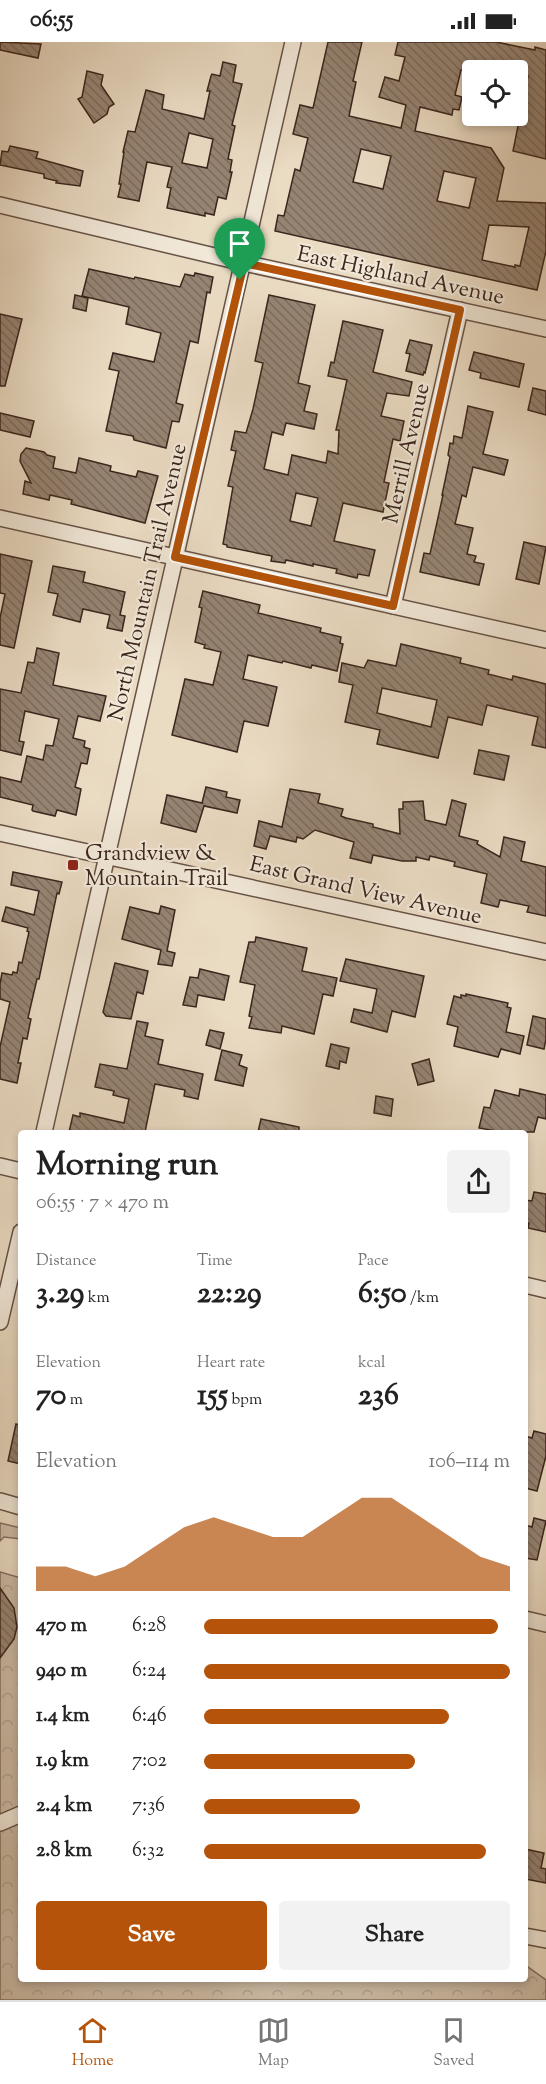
<!DOCTYPE html>
<html lang="en">
<head>
<meta charset="utf-8">
<style>
	:root { --surface:#fff; --page:#f2f2f2; --text:#222; --muted:#767676; --line:#e0e0e0; --accent:#b45309 }
	body { margin:0; font-family:"Sorts Mill Goudy",serif; background:var(--page); color:var(--text); height:100vh; display:flex; flex-direction:column; font-size:22px; white-space:nowrap }
	* { box-sizing:border-box; margin:0 }
	p { font-size:20px; color:var(--muted) }
	.icon { flex:none; width:33px; height:33px; fill:none; stroke:currentColor; stroke-width:2; stroke-linecap:round; stroke-linejoin:round }
	.map { position:relative; flex:1; overflow:hidden }
	.drawer { position:absolute; left:18px; top:1088px; width:510px; height:852px; display:flex; flex-direction:column; background:var(--surface); border-radius:6px; box-shadow:0 3px 9px #0003 }
	.drawer>* { flex:none }
	.buttons { position:absolute; left:462px; top:18px; display:grid; gap:12px }
	.buttons a { display:grid; place-items:center; width:66px; height:66px; border-radius:6px; background:var(--surface); box-shadow:0 3px 9px #0003; font-size:30px }
	.pin { position:absolute; display:grid; place-items:center; width:51px; height:51px; color:#fff; margin:-62px -26px; border-radius:50% 50% 50% 0; rotate:-45deg; box-shadow:0 0 6px #0007 }
	.pin .icon { rotate:45deg }
	.round { display:grid; place-items:center; flex:none; width:63px; height:63px; border-radius:6px; background:var(--page) }
	.head { display:flex; align-items:center; justify-content:space-between; height:102px; padding:0 18px }
	h1 { font-size:33px; font-weight:700; line-height:45px }
	.figures { display:grid; grid-template-columns:repeat(3,1fr); gap:9px; height:102px; padding:6px 18px }
	.figures div { display:grid; align-content:center }
	.figures b { font-size:30px; font-weight:700 }
	.figures small { font-size:16px; font-weight:400 }
	.figures p { font-size:16px }
	.chart { height:168px; padding:12px 18px }
	.chart p { display:flex; justify-content:space-between }
	.chart svg { width:100%; height:108px; margin-top:6px; fill:var(--accent); opacity:.7 }
	.primary-button { display:flex; gap:12px; margin-top:auto; padding:12px 18px }
	.primary-button a { flex:1; height:69px; border-radius:6px; background:var(--accent); color:#fff; font-size:24px; font-weight:700; line-height:69px; text-align:center }
	.primary-button a+a { background:var(--page); color:var(--text) }
	ul { padding:0 18px; list-style:none; font-size:20px }
	li { display:grid; grid-template-columns:96px 72px 1fr; align-items:center; height:45px }
	li i { height:15px; border-radius:8px; background:var(--accent) }
	.status { display:flex; justify-content:space-between; align-items:center; height:42px; padding:0 30px; background:var(--surface); direction:ltr }
	.status svg { height:16px; fill:currentColor }
	.tabs { display:flex; justify-content:space-around; align-items:center; height:84px; border-top:2px solid var(--line); background:var(--surface); font-size:16px; color:var(--muted) }
	.tabs a { display:grid; justify-items:center; gap:3px }
	.tabs .current { color:var(--accent) }
	.map>svg:first-child { display:block }
	.grass { fill:url(#grass-tufts); stroke:#847062; stroke-width:1.5 }
	.forest { fill:url(#forest-crowns); stroke:#847062; stroke-width:1.5 }
	.building { fill:url(#building-back-hatch); stroke:#3b251d; stroke-width:1.5; fill-rule:evenodd }
	.lines { fill:none; stroke-linecap:round; stroke-linejoin:round }
	.minor-casing { stroke:#675246; stroke-width:18 }
	.minor { stroke:#f1e8d8; stroke-width:15 }
	.route-casing { stroke:#fff; stroke-width:12 }
	.route { stroke:#b45309; stroke-width:8 }
	.poi-dot { fill:#8f2418; stroke:#f1e8d8; stroke-width:2 }
	.labels { text-anchor:middle; stroke-width:4.5; stroke-linejoin:round; paint-order:stroke }
	.street-label { font-size:22px; fill:#3b251d; stroke:#f1e8d8 }
	.poi-label { font-size:22px; fill:#3b251d; stroke:#f1e8d8; text-anchor:start }
</style>
</head>
<body>
<div class="status"><b>06:55</b><svg viewBox="0 0 49 12"><path d="M0 12V9h3v3zM5 12V6h3v6zM10 12V3h3v9zM15 12V0h3v12zM26 1h20v11H26zM47 4h2v5h-2z"/></svg></div>
<div class="map">
<svg width="546" height="1958" viewBox="0 0 546 1958">
	<defs>
		<pattern id="grass-tufts" width="24" height="20" patternUnits="userSpaceOnUse" patternTransform="scale(1.5)"><rect width="24" height="20" fill="#ccbca7"/><path d="M3 7l-1-3M5 7V3M7 7l1-3M15 17l-1-3M17 17v-4M19 17l1-3" fill="none" stroke="#b0a18f"/></pattern>
		<pattern id="forest-crowns" width="20" height="18" patternUnits="userSpaceOnUse" patternTransform="scale(1.5)"><rect width="20" height="18" fill="#ccbca7"/><path d="M2 6a3 3 0 1 1 6 0M12 15a3 3 0 1 1 6 0" fill="none" stroke="#b0a18f"/></pattern>
		<pattern id="building-back-hatch" width="6" height="6" patternUnits="userSpaceOnUse" patternTransform="scale(1.5)"><rect width="6" height="6" fill="#968473"/><path d="M-1 5l2 2M0 0l6 6M5-1l2 2" fill="none" stroke="#7c6c5e"/></pattern>
	</defs>
	<rect width="100%" height="100%" fill="#eadbc3"/>
	<filter id="stains"><feTurbulence type="fractalNoise" baseFrequency=".00333" numOctaves="4"/><feColorMatrix values="0 0 0 0 .2 0 0 0 0 .09 0 0 0 0 .02 0 0 0 .5 -.17"/></filter>
	<radialGradient id="worn" r=".72"><stop offset=".6" stop-color="#630" stop-opacity="0"/><stop offset="1" stop-color="#630" stop-opacity=".3"/></radialGradient>
	<path class="grass" d="M0,1481L21,1486V1497L4,1495L0,1499Z"/>
	<path class="forest" d="M0,1530L21,1536V1936H525V1923L546,1938V1958H0Z"/>
	<g class="building">
		<path d="M0,0L41,2L38,16L0,8Z"/>
		<path d="M328,0H362L353,39L356,40L349,74L401,86L406,63L379,55L385,35L399,39L405,15L395,13L398,0H496L535,8V5L546,8V117L513,109L528,34L518,32V28H461L455,53L462,55L459,68L453,67L452,73L420,65L415,89L491,106L504,126L497,159L546,161V209L537,248L275,189L278,173L284,174L295,127L300,129L308,96L293,92L300,63L313,66ZM361,107L391,114L383,147L353,140ZM444,129L476,136L469,166L437,159ZM489,183L529,185L520,224L515,223V225L482,218Z"/>
		<path d="M223,20L236,23L233,40L242,42L232,83L235,84L228,117L232,118L230,130H232L226,157L218,155L214,173L205,171V174L167,166L171,146L167,145L172,125L147,120L139,159L118,155L121,142H119L124,110H123L128,89L135,90L146,48L164,53L162,67L204,77L210,49H207L211,34L212,32L220,34ZM189,91L213,97L207,126L182,121Z"/>
		<path d="M87,29L103,33L101,43L114,62L109,65L107,72L94,81L78,57L82,55Z"/>
		<path d="M10,104L38,110L36,116L83,129L80,144L56,141L57,139L44,136V132L0,123L2,109L8,110Z"/>
		<path d="M89,227L134,237L135,235L180,245L185,232L194,234L195,231L213,235L210,251L207,250L198,301L190,299L176,361L183,363L179,380L172,379L166,406L134,398L133,394L106,389L119,329L109,327L113,311L154,320L161,291L126,282L129,265L82,254Z"/>
		<path d="M75,253L88,256L86,269L73,266Z"/>
		<path d="M269,253L315,263L298,341L310,344L304,369L317,372L314,387L286,381L283,393L272,390L264,427L288,433L292,413L326,421L328,409L338,412L339,388H336L347,338L328,334L331,320L334,321L343,279L383,288L373,330L412,340L409,354L387,351L381,374L404,379L400,399L393,397L384,440L389,441L383,470L343,461L334,499L375,508L369,534L358,532L357,536L336,531L337,527L313,522V524L286,518L285,521L271,519L272,514L227,505V503L223,502L233,445L228,444L236,409L231,408L235,389L246,391L253,367L263,321L255,319ZM296,451L318,456L311,484L290,479Z"/>
		<path d="M0,272L22,277L5,344H0Z"/>
		<path d="M410,298L432,303L425,331L424,330L423,333L406,329L410,312L406,311Z"/>
		<path d="M474,310L524,322L519,345L480,336L481,331L469,328Z"/>
		<path d="M533,346L546,349V373L528,368Z"/>
		<path d="M468,364L493,370L483,412L508,418L504,433L473,425L466,455L462,453L455,482L473,486L467,512L476,514L474,520L484,522L479,543L420,530L424,511L430,512L443,453H442L450,415L448,413L450,401L453,402L454,394L462,396Z"/>
		<path d="M0,371L34,379L30,395L0,388Z"/>
		<path d="M26,406L44,410L47,413L55,415L53,426L76,431L79,416L111,424L110,429L136,435L138,429L158,434L145,481L71,462L72,458L50,453L49,458L23,452L25,439L31,441L20,419L21,412Z"/>
		<path d="M524,500L546,505L539,542L516,537Z"/>
		<path d="M0,512L32,519L14,606L0,603V576L5,552L0,551Z"/>
		<path d="M53,524L85,530L83,540L125,550L120,573L125,574L122,589L107,586L110,573L83,567L80,580L53,573L58,552L48,550Z"/>
		<path d="M203,549L260,563L258,571L321,586L320,590L341,595L340,601L343,602L337,629L312,623L311,626L283,619L282,621L248,613L243,637L277,645L268,684L244,679L237,710L172,693L185,637L213,643L221,610L204,606L205,603L195,600L202,566L199,565Z"/>
		<path d="M401,602L461,616L460,621L489,628L488,632L512,638L513,634L546,642V706L532,703L538,675L487,663L482,683L448,675L438,716L377,702L380,688L345,680L353,643L339,640L342,621L364,626L368,618L396,624ZM382,646L437,658L431,685L377,671Z"/>
		<path d="M37,606L59,611L53,643L106,654L100,679L78,674L73,696L85,699L84,705L90,707L87,722L81,721L75,745L81,747L76,773L57,768L55,774L33,769L32,768L33,763L0,755V735L21,740L27,714L43,718L46,703L53,704L59,677L25,669L19,699L24,700L21,713L0,708V647L21,651L28,620L34,621Z"/>
		<path d="M479,708L509,714L504,738L474,732Z"/>
		<path d="M206,745L227,750L226,755L240,758L237,771L204,764L196,790L161,781L167,753L202,761Z"/>
		<path d="M290,747L320,752L318,761L343,767L341,774L346,776L373,782V785L400,792L399,767H403V760L423,759L425,778L446,783L452,758L466,762L459,794L478,799L477,802L500,815L504,795L525,800L521,819L546,825V874L527,870L529,864L500,858L498,865L481,861L487,832L454,824L455,820L430,814L429,818L416,815V819H402L373,813L371,821L350,816L354,800L315,788L303,797L297,795L296,800L270,794L266,807L254,804L259,779L282,785Z"/>
		<path d="M13,830L62,840L59,852L57,851L39,937H37L30,967L28,976L31,977L27,997L23,996L18,1021H21L17,1041L0,1037V1005L10,960L0,957V942L2,931L12,933L13,930L17,931L19,920L22,921L29,890L27,889L28,886L2,879L6,865L34,873L39,849L11,843Z"/>
		<path d="M161,864L175,868L167,909L175,911L172,924L158,922L161,908L122,897L130,865L159,872Z"/>
		<path d="M256,895L307,906L302,929L337,936L333,954L323,952L314,992L282,984L281,991L249,986L252,975L249,974L255,943L240,940L249,900H255Z"/>
		<path d="M346,917L424,934L415,975L392,969L387,990L351,980L354,967L372,971L377,947L340,939Z"/>
		<path d="M115,921L148,929L143,952L137,950L131,977L106,974L103,970Z"/>
		<path d="M200,927L229,934L224,958L198,953L196,965L183,963L190,935L198,936Z"/>
		<path d="M466,952L508,961L507,965L511,966L506,990L524,994L520,1012L501,1007L498,1015L454,1004L458,985L447,982L454,954L461,956V953L466,954Z"/>
		<path d="M533,974L546,977V997L544,1007L527,1003Z"/>
		<path d="M137,979L148,981L145,994L163,998L158,1022L203,1032L198,1057L184,1054L185,1048L155,1042L145,1090H69L73,1073L80,1075V1071L124,1081L129,1057L113,1053L114,1049L95,1045L100,1022L127,1027Z"/>
		<path d="M210,988L224,991L220,1007L206,1003Z"/>
		<path d="M331,1002L349,1006L346,1021L340,1019L339,1027L326,1024Z"/>
		<path d="M222,1008L242,1013L239,1023L247,1026L243,1044L215,1038Z"/>
		<path d="M429,1017L434,1039L418,1043L412,1022Z"/>
		<path d="M520,1047L546,1053V1077L538,1075L534,1090H502L479,1086L484,1065L490,1066L495,1048L519,1054Z"/>
		<path d="M376,1054L393,1057L391,1074L374,1071Z"/>
		<path d="M261,1077L299,1085V1090H258Z"/>
		<path d="M534,1150L546,1152V1190L528,1186L529,1181H525V1158L532,1159Z"/>
		<path d="M16,1382L21,1383V1422L8,1419Z"/>
		<path d="M534,1389L546,1392V1414L537,1449L525,1446V1394L532,1396Z"/>
		<path d="M534,1476L546,1479L537,1518L525,1516V1483L532,1485Z"/>
		<path d="M0,1546L14,1566L17,1585L14,1597L0,1616Z"/>
		<path d="M525,1807L544,1811L541,1826L546,1827V1841L525,1837Z"/>
	</g>
	<g class="lines">
		<g class="minor-casing">
			<g id="minor">
				<path d="M0,163L244,221L546,287"/>
				<path d="M0,476L546,598"/>
				<path d="M393,564L460,268"/>
				<path d="M0,791L546,910"/>
				<path d="M44,1090L293,0"/>
				<path d="M0,1124L21,1129"/>
				<path d="M525,1243L546,1248"/>
				<path d="M0,1280L21,1190"/>
				<path d="M0,1459L21,1465"/>
				<path d="M525,1577L546,1582"/>
				<path d="M0,1781L21,1772"/>
				<path d="M525,1894L546,1898"/>
			</g>
		</g>
		<use href="#minor" class="minor"/>
	</g>
	<g class="lines">
		<g class="route-casing">
			<path id="route" d="M244,221L460,268L393,564L175,515Z"/>
		</g>
		<use href="#route" class="route"/>
	</g>
	<rect class="poi-dot" x="67" y="817" width="12" height="12" rx="3"/>
	<g class="labels">
		<g class="street-label">
			<text transform="translate(401 232) rotate(12)" y="8">East Highland Avenue</text>
			<text transform="translate(405 411) rotate(-77)" y="8">Merrill Avenue</text>
			<text transform="translate(146 540) rotate(-77)" y="8">North Mountain Trail Avenue</text>
			<text transform="translate(366 847) rotate(13)" y="8">East Grand View Avenue</text>
		</g>
		<g class="poi-label">
			<text x="85" y="818">Grandview &amp;<tspan x="85" dy="25">Mountain Trail</tspan></text>
		</g>
	</g>
	<rect width="100%" height="100%" filter="url(#stains)"/>
	<rect width="100%" height="100%" fill="url(#worn)"/>
</svg>
<div class="buttons">
<a><svg class="icon" aria-label="locate" viewBox="0 0 24 24"><circle cx="12" cy="12" r="6"/><path d="M12 2v4M12 18v4M2 12h4M18 12h4"/></svg></a>
</div>
<div class="pin" style="left:240px;top:238px;background:#1e9e55"><svg class="icon" aria-label="arrive" viewBox="0 0 24 24"><path d="M6 21V4h12l-3 4 3 4H6"/></svg></div>
<section class="drawer">
<div class="head"><div><h1>Morning run</h1><p>06:55 · 7 × 470 m</p></div><a class="round"><svg class="icon" aria-label="share" viewBox="0 0 24 24"><path d="M12 15V3M7 8l5-5 5 5M5 13v7h14v-7"/></svg></a></div>
<div class="figures">
<div><p>Distance</p><b>3.29<small> km</small></b></div>
<div><p>Time</p><b>22:29</b></div>
<div><p>Pace</p><b>6:50<small> /km</small></b></div>
</div>
<div class="figures">
<div><p>Elevation</p><b>70<small> m</small></b></div>
<div><p>Heart rate</p><b>155<small> bpm</small></b></div>
<div><p>kcal</p><b>236</b></div>
</div>
<div class="chart"><p><span>Elevation</span>106–114 m</p>
<svg viewBox="0 0 160 44" preserveAspectRatio="none"><path d="M0 44V34L10 34L20 38L30 34L40 26L50 18L60 14L70 18L80 22L90 22L100 14L110 6L120 6L130 14L140 22L150 30L160 34V44z"/></svg>
</div>
<ul>
<li><b>470 m</b>6:28<i style="width:96%"></i></li>
<li><b>940 m</b>6:24<i style="width:100%"></i></li>
<li><b>1.4 km</b>6:46<i style="width:80%"></i></li>
<li><b>1.9 km</b>7:02<i style="width:69%"></i></li>
<li><b>2.4 km</b>7:36<i style="width:51%"></i></li>
<li><b>2.8 km</b>6:32<i style="width:92%"></i></li>
</ul>
<div class="primary-button"><a>Save</a><a>Share</a></div>
</section>
</div>
<nav class="tabs">
<a class="current"><svg class="icon" aria-label="home" viewBox="0 0 24 24"><path d="M3 11l9-7 9 7M6 9v11h12V9"/></svg>Home</a>
<a><svg class="icon" aria-label="map" viewBox="0 0 24 24"><path d="M3 6l6-2 6 2 6-2v14l-6 2-6-2-6 2zM9 4v14M15 6v14"/></svg>Map</a>
<a><svg class="icon" aria-label="saved" viewBox="0 0 24 24"><path d="M7 4h10v16l-5-4-5 4z"/></svg>Saved</a>
</nav>
</body>
</html>
